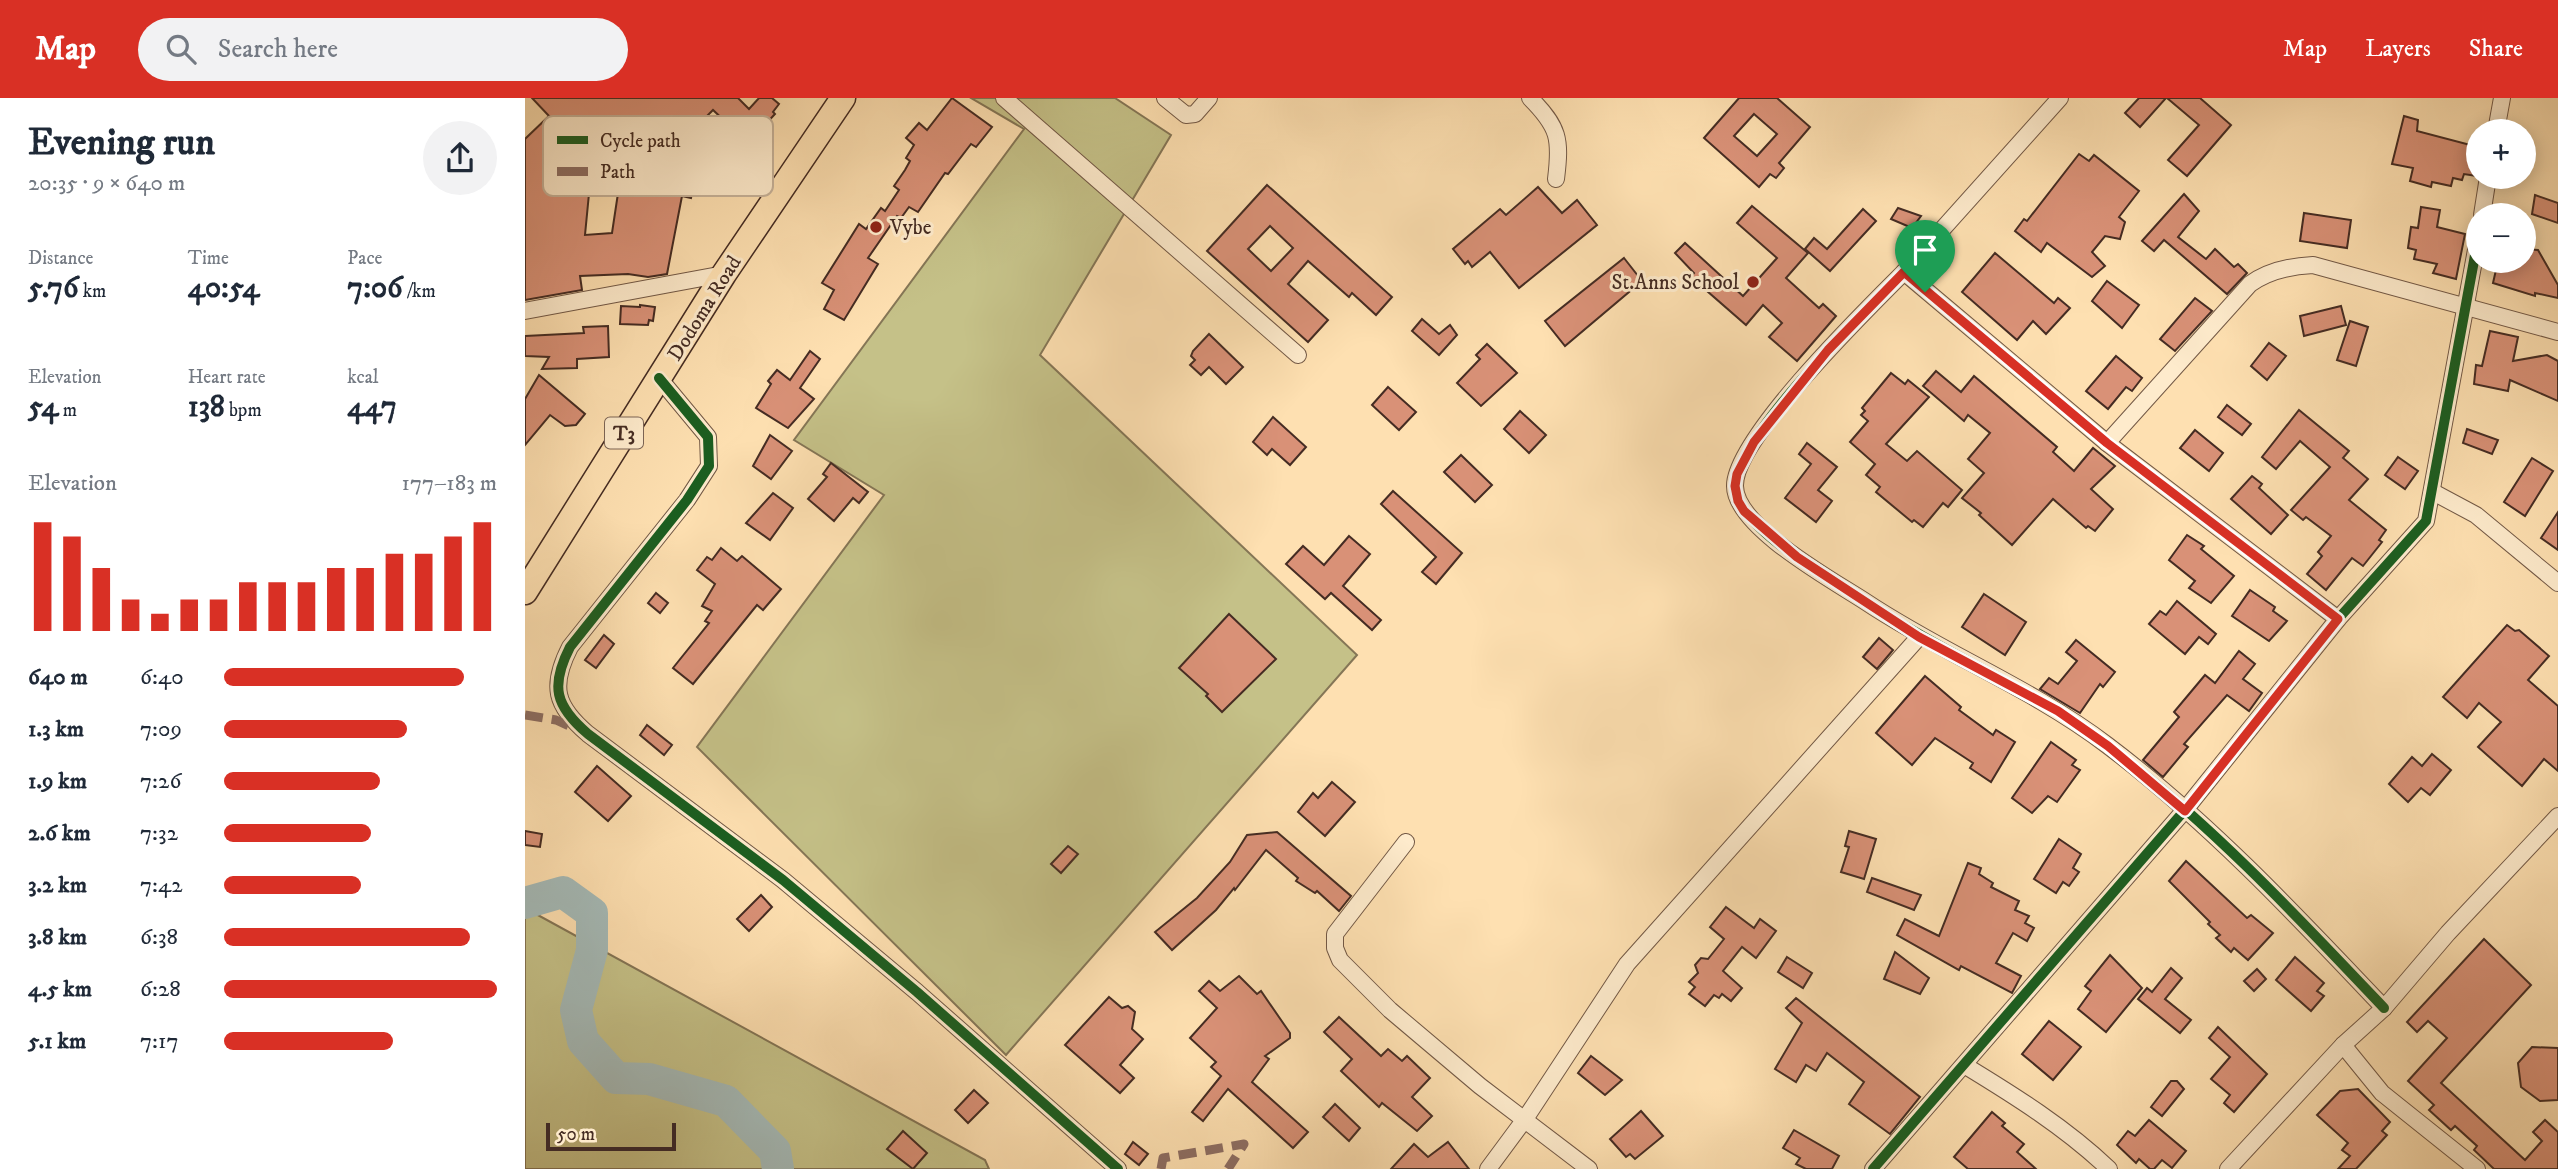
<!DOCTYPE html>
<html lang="en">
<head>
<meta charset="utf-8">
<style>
	:root { --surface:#fff; --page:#f2f2f3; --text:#1f2937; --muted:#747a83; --accent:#d93025 }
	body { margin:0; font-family:"IM FELL DW Pica",serif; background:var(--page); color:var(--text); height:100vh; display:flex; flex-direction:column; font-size:26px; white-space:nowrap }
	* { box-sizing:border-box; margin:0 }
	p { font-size:23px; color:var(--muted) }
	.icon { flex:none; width:38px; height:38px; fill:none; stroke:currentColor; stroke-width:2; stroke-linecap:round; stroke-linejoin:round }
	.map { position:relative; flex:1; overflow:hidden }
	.side { display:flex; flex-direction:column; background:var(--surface); width:525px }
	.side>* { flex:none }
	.controls { position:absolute; left:1941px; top:21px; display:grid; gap:14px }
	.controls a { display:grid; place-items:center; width:70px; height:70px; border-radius:50%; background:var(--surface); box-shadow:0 4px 18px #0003; font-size:35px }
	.scale { position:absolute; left:21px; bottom:18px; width:130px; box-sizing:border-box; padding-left:7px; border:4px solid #452c23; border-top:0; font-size:19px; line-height:24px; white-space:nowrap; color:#452c23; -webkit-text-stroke:5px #feebcc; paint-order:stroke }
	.pin { position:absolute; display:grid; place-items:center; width:60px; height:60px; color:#fff; margin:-72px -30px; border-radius:50% 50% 50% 0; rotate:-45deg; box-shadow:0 0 7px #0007 }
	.pin .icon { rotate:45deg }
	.round { display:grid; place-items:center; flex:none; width:74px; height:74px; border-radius:37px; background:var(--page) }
	.overview { display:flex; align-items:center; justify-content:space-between; height:119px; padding:0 28px }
	h1 { font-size:38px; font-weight:700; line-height:52px }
	.stats { display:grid; grid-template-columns:repeat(3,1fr); gap:10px; height:119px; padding:7px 28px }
	.stats div { display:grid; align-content:center }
	.stats b { font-size:30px; font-weight:700 }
	.stats small { font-size:19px; font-weight:400 }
	.stats p { font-size:19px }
	.chart { height:196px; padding:14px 28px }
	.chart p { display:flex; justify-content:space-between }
	.chart svg { width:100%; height:126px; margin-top:7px; stroke:var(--accent); stroke-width:6 }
	ul { padding:0 28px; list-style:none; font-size:23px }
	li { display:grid; grid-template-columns:112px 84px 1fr; align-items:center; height:52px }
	li i { height:18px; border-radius:9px; background:var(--accent) }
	header { display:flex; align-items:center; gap:42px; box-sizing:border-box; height:98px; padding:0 35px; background:var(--accent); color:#fff }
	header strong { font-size:33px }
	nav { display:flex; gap:38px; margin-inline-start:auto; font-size:24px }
	.search { width:490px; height:63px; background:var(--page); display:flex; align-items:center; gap:18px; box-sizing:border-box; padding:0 24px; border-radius:38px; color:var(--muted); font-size:26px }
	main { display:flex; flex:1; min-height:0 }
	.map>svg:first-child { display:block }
	.green { fill:#c5c188; stroke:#857656; stroke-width:2 }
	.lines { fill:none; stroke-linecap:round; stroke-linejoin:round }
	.river { stroke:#a5bab7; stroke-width:32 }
	.building { fill:#d99177; stroke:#452c23; stroke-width:2; fill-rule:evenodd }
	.minor-casing { stroke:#735946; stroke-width:18 }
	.trunk-casing { stroke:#452c23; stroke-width:27 }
	.minor { stroke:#feebcc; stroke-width:16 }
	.trunk { stroke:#fee0b1; stroke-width:24 }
	.quiet { stroke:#8d6e63; stroke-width:9; stroke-dasharray:18 9; stroke-linecap:butt }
	.cycleway-casing { stroke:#feebcc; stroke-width:15 }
	.cycleway { stroke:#1b5e20; stroke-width:10 }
	.route-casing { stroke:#fff; stroke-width:14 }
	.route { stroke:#d93025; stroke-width:9 }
	.poi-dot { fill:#8f2418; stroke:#feebcc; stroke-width:2.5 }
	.labels { text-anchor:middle; stroke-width:6; stroke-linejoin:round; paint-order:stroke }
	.shield { fill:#feebcc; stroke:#7c6556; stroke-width:2 }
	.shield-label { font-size:19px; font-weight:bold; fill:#452c23 }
	.poi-label { font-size:21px; fill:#452c23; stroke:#feebcc; text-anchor:start }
	.street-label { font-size:21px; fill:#452c23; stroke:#feebcc }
	.key { fill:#feebcc; stroke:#c6b299; stroke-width:2 }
	.key-label { font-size:19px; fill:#452c23 }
</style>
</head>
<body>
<header>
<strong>Map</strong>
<div class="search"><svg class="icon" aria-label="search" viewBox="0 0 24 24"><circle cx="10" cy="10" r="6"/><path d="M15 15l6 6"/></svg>Search here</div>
<nav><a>Map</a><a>Layers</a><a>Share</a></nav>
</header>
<main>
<section class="side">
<div class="overview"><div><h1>Evening run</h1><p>20:35 · 9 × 640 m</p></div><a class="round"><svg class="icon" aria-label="share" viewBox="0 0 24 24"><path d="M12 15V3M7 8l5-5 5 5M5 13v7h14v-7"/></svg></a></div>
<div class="stats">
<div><p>Distance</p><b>5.76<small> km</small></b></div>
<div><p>Time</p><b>40:54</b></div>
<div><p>Pace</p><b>7:06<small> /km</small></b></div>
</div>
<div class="stats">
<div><p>Elevation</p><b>54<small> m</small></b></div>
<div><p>Heart rate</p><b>138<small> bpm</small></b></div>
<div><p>kcal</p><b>447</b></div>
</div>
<div class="chart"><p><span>Elevation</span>177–183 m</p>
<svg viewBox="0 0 160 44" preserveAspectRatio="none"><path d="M5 44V6M15 44V11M25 44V22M35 44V33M45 44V38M55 44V33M65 44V33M75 44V27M85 44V27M95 44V27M105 44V22M115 44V22M125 44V17M135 44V17M145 44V11M155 44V6"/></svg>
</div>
<ul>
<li><b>640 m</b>6:40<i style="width:88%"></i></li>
<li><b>1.3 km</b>7:09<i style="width:67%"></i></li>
<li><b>1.9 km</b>7:26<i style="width:57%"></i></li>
<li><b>2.6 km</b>7:32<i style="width:54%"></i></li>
<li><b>3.2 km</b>7:42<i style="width:50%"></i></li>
<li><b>3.8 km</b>6:38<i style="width:90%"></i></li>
<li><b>4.5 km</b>6:28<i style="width:100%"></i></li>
<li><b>5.1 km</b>7:17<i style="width:62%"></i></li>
</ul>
</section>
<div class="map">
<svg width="2033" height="1071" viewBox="0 0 2033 1071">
	<rect width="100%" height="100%" fill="#fee0b1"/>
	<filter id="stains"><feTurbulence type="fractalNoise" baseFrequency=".00286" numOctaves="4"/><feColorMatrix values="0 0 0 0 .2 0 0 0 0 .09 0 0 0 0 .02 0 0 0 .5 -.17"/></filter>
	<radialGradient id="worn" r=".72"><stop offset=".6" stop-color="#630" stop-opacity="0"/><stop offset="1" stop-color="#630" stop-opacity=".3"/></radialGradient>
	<g class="green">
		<path d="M446,0H590L646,37L515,257L832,557L481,957L172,649L359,397L269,342L499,31Z"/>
		<path d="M0,810L460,1062L464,1071H0Z"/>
	</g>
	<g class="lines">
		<path class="river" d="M0,805L38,794L67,815V852L51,912L58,943L91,980L124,981L201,1003L250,1053L253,1071"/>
	</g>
	<g class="building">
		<path d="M7,0H213L224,11L234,0H247L254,6L248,14L250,16L223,45L188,12L176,24L170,40L176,42L173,49L215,61L205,92L170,82L166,100L157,98L142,176L123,179L103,176L55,178L57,192L0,202V41L24,18ZM66,75L95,82L87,135L60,137Z"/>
		<path d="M427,0L467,29L451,49L446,46L423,76L420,75L393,114L384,109L376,120L372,118L343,160L353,166L319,222L299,211L309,192L297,185L334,126L341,131L356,110L360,113L374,92L369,88L380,72L385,63L381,60L389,47L381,40L394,25L402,32Z"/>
		<path d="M1214,0H1252L1285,29L1254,65L1259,70L1251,80L1245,76L1234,89L1179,40ZM1229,16L1252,36L1232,58L1209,38Z"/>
		<path d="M1614,0H1641L1615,29L1600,15Z"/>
		<path d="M1642,0H1675L1706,27L1662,78L1643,62L1674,27Z"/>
		<path d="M1879,18L1893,22L1892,33L1953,49L1952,78L1939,76L1937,82L1928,80L1926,88L1907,84L1906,89L1885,83L1888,70L1867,66Z"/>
		<path d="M1554,56L1564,63L1569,57L1614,93L1594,119L1600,124L1595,141L1580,138L1567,154L1580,168L1567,179L1522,145L1516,154L1490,133L1499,121L1502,123Z"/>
		<path d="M742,87L867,199L851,217L827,195L824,199L783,163L763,186L803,222L783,244L682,153ZM745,128L768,150L746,173L723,151Z"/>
		<path d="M1013,89L1037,115L1052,102L1072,127L994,190L965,154L947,169L943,163L940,166L928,151L975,111L981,117Z"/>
		<path d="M1659,96L1674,113L1653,139L1681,161L1690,151L1709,169L1713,166L1722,175L1702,196L1639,142L1629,153L1617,143Z"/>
		<path d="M2010,97L2033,105V125L2007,116Z"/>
		<path d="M1227,108L1283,155L1261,180L1294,210L1298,206L1311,218L1272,263L1244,239L1257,225L1238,207L1221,227L1166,179L1169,175L1150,155L1160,145L1218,198L1252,160L1212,125Z"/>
		<path d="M1896,109L1915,112L1912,129L1940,136L1931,181L1908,175L1912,166L1889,161L1891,152L1883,150L1886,129L1893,130Z"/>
		<path d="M1373,110L1396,118L1387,130L1366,121Z"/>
		<path d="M1338,111L1351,123L1305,173L1280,151L1289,140L1302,151Z"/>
		<path d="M1779,115L1826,122L1822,150L1775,143Z"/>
		<path d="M1998,151L2013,152L2033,187V200L2010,195V198L1968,185L1973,163H1998Z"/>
		<path d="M1470,155L1529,205L1533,200L1545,210L1521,236L1508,223L1492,242L1437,194Z"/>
		<path d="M1099,160L1117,183L1040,248L1020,223Z"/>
		<path d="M1582,183L1614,207L1597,230L1567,203Z"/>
		<path d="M1670,200L1687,213L1650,253L1635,241Z"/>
		<path d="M115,207L130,209L128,223L124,222L123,227L95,226L96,208L115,209Z"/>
		<path d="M1816,208L1821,227L1779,238L1775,218Z"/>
		<path d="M897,221L914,236L925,227L932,237L914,257L887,233Z"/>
		<path d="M1825,223L1843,229L1831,268L1812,262Z"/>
		<path d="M83,228L84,259L52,261V270L17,271L24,259L0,258V238L59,235L58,229Z"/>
		<path d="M1965,233L1993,239L1988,263L2022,257L2033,263V303L1985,282L1983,293L1949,286L1951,267L1957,268Z"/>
		<path d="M684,236L718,269L701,286L684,269L676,277L665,267L670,262L666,258L668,253Z"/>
		<path d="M1744,245L1761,258L1742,282L1726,268Z"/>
		<path d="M962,246L992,275L956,308L932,285L955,261L951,257Z"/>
		<path d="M285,253L295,261L275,290L289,301L263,330L231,310L246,286L243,283L252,272L265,282Z"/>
		<path d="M1591,258L1617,280L1607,293L1601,289L1583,311L1561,293Z"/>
		<path d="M1411,273L1436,294L1449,278L1532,349L1528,354L1549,373L1568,350L1590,368L1566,391L1588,411L1570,433L1563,428L1561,430L1528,401L1487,447L1454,417L1456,415L1437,400L1459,375L1443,361L1465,335L1443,317L1439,323L1398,288Z"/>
		<path d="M1366,275L1380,286L1383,282L1404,299L1361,346L1382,363L1392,353L1437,392L1423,409L1418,405L1398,429L1389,422L1387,424L1351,394L1355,389L1341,377L1350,366L1325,344L1343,323L1336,317L1340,313L1337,310Z"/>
		<path d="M14,277L60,316L51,327L40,328L25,317L0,347V301Z"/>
		<path d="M863,289L891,314L874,332L847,307Z"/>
		<path d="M1702,307L1726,326L1717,337L1693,319Z"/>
		<path d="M1774,312L1824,353L1818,360L1843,381L1824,402L1861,432L1854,442L1857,444L1838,468L1827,460L1801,492L1782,476L1797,458L1793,454L1806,438L1781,419L1778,422L1766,412L1805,369L1775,343L1751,371L1737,359Z"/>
		<path d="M995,313L1021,337L1004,355L979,331Z"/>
		<path d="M748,319L781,349L765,367L747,351L742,357L728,344Z"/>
		<path d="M1942,331L1973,342L1967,356L1938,345Z"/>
		<path d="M1670,332L1698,355L1684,373L1655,350Z"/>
		<path d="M245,337L267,353L246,381L228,368Z"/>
		<path d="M1282,345L1312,369L1293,392L1307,403L1291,424L1260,400L1286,366L1274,356Z"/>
		<path d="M936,357L967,387L950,404L919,374Z"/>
		<path d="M1873,359L1893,373L1880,391L1860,377Z"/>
		<path d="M2007,360L2028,373L2000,418L1979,404Z"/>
		<path d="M306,365L343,394L334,405L328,400L309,423L283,401L302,379L298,376Z"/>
		<path d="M1727,378L1737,386L1734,390L1763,417L1746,436L1706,401Z"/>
		<path d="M868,393L937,455L911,486L897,474L911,459L856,406Z"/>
		<path d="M248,395L268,410L245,442L221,425Z"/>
		<path d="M2033,414V452L2016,440Z"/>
		<path d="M1662,437L1679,448L1676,451L1709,478L1686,505L1664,490L1670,483L1644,462Z"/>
		<path d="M824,438L845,456L818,488L856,522L847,532L806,495L800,501L761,466L778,448L799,467Z"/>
		<path d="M196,450L212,463L217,458L256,491L238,512L232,507L168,586L148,570L184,525L180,523L187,513L177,508L190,486L172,472L182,459L187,462Z"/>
		<path d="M1725,492L1750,509L1748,513L1762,523L1744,543L1707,518Z"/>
		<path d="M131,495L143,505L135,515L123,505Z"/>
		<path d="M1459,496L1501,524L1480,557L1437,529Z"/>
		<path d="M1652,503L1691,536L1683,546L1674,539L1660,556L1624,526L1635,513L1641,517Z"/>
		<path d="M704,516L751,561L697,614L681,598L683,596L654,570Z"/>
		<path d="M1982,527L1990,533L1994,532L2024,558L2003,582L2033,608V673L2019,661L1997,688L1953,649L1976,624L1954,605L1942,620L1918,599Z"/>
		<path d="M79,537L89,546L71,570L60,562Z"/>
		<path d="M1354,540L1368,552L1352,571L1338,559Z"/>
		<path d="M1551,542L1590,574L1578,589L1575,586L1555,615L1515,591L1524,580L1533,586L1552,563L1541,554Z"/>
		<path d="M1714,553L1730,566L1718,581L1737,595L1724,613L1702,597L1659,646L1663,649L1638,679L1618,662L1654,619L1649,614L1680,577L1690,585Z"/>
		<path d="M1400,578L1436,609L1434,612L1468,637L1471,632L1490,644L1466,684L1445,670L1448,665L1410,640L1387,667L1351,635Z"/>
		<path d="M122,627L147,647L139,657L115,637Z"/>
		<path d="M1526,644L1551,662L1547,667L1555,672L1532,704L1523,698L1507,715L1487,700Z"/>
		<path d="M1907,656L1926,672L1905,697L1896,690L1883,704L1864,686L1887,659L1897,668Z"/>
		<path d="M72,668L106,698L83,723L50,694Z"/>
		<path d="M807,684L830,704L800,738L773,714L788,695L793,700Z"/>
		<path d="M0,733L17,736L15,749L0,747Z"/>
		<path d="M1324,733L1351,741L1339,781L1316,774L1324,749L1320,748Z"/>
		<path d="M752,734L826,798L814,813L792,793L790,795L771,783L773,780L741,752L710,792L709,790L691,812L647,852L630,834L672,800L705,764L722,737Z"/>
		<path d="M1534,741L1556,756L1548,770L1554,774L1544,788L1538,784L1531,795L1509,781Z"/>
		<path d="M543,748L553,756L536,775L526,766Z"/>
		<path d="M1661,763L1722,820L1726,817L1748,835L1723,862L1709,850L1706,854L1691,840L1695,837L1683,826L1685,824L1644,783Z"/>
		<path d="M1443,765L1456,770L1454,776L1468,785L1466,789L1494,803L1490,812L1504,818L1500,825L1509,830L1502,843L1488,835L1471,865L1496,878L1487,895L1436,868L1434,872L1372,837L1380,821L1414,838Z"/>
		<path d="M1347,780L1396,797L1389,812L1342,794Z"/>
		<path d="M236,797L247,809L224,833L212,821Z"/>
		<path d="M1201,809L1229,830L1235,821L1251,833L1231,860L1217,849L1198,873L1217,890L1206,903L1197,896L1194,900L1189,897L1180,908L1164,896L1170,889L1164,884L1173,875L1170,867L1176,860L1183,861L1199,841L1185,829Z"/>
		<path d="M1959,841L2006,887L1916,985L2000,1062L2017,1043L2008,1034L2020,1022L2033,1034V1071H1969L1949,1052L1952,1048L1930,1028L1926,1032L1904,1012L1909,1007L1883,983L1922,940L1903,923L1892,934L1882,924Z"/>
		<path d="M1370,854L1404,880L1395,896L1359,881Z"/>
		<path d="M1585,857L1617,890L1581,934L1553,911L1566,893L1560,888Z"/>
		<path d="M1262,859L1287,875L1278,890L1253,874Z"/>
		<path d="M1770,859L1799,885L1792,893L1799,898L1786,913L1751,882Z"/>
		<path d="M1646,870L1657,880L1640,901L1666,922L1655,935L1613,901L1622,890L1627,894Z"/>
		<path d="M1732,871L1741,881L1729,893L1719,883Z"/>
		<path d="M714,878L732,896L736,893L765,935V940L740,958L744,961L727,984L783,1034L768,1050L703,991L678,1023L667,1014L696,978L686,969L691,964L665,940L692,910L674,893L684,883L695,893Z"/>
		<path d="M584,899L597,910L603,908L610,914L607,931L618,941L595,967L609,980L595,995L540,947Z"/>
		<path d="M1271,900L1395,999L1365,1036L1324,1006L1339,984L1302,955L1291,973L1281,967L1271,984L1250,971L1277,925L1261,910Z"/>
		<path d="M814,919L856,958L863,951L877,963L882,958L905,980L887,999L907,1018L892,1033L857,1005L854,1009L816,973L827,961L799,934Z"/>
		<path d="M1524,923L1556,949L1528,982L1497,956Z"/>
		<path d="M1693,929L1742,976L1709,1014L1699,1005L1705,997L1686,981L1705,959L1684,940Z"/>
		<path d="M2007,949L2033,950V1002L2015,1003L1996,989L1993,965Z"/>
		<path d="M1066,958L1097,982L1080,997L1053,975Z"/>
		<path d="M1646,983H1652L1659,991L1637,1018L1626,1009Z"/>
		<path d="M1833,991L1865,1024L1857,1033L1862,1037L1831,1071H1813L1825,1058L1817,1052L1823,1045L1792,1017L1815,993Z"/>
		<path d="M449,992L463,1005L443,1025L430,1012Z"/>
		<path d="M810,1006L835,1030L824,1043L798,1019Z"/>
		<path d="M1116,1013L1138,1038L1110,1061L1105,1056L1101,1059L1085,1041Z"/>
		<path d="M1467,1014L1480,1025L1477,1028L1499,1046L1492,1054L1511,1071H1443L1429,1059Z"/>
		<path d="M1624,1022L1661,1053L1647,1070L1637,1062L1629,1071H1625L1614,1061L1611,1065L1592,1047L1603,1033L1610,1038Z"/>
		<path d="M1269,1032L1314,1058L1307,1071H1281L1271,1066L1275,1060L1258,1050Z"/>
		<path d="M378,1033L402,1055L388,1071L362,1051Z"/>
		<path d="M608,1044L623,1056L614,1067L600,1056Z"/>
		<path d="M923,1044L944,1071H866L889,1046L903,1059Z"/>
	</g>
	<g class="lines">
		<g class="minor-casing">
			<g id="minor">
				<path d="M479,0L773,257"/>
				<path d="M640,0L661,17L670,16L684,0"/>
				<path d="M1005,0C1034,29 1036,41 1031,81"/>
				<path d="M1535,0L1379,174L1582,345L1813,521"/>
				<path d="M1971,33L1977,0"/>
				<path d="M1957,117L1963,79"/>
				<path d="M1379,174C1343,210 1209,341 1210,388C1210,429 1309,483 1341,504C1419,556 1507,590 1582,647C1684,724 1772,818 1859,910"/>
				<path d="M0,213L199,176"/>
				<path d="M134,280L183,339L184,368L162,402L45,549C25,588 30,608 63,636L258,782L392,894L593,1071"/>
				<path d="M1582,345L1725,186C1743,173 1766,168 1788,167L2033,234"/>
				<path d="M1908,394L1951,417L2033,485"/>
				<path d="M881,744L810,836V850L815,862L865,912L955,988L1064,1071"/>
				<path d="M1818,947L1857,995L1952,1071"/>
				<path d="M1439,967C1490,998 1541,1030 1584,1071"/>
				<path d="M963,1071L1000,1021L1102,866L1394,539"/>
				<path d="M1348,1071L1659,713L1813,521L1901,423L1953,141"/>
				<path d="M1703,1071L1818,947L1859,910L1923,835L2033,718"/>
			</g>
		</g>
		<g class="trunk-casing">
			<path id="trunk" d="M0,494L199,176L318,0"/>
		</g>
		<use href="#minor" class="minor"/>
		<use href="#trunk" class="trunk"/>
		<g class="quiet">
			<path d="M0,617L31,622L51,631"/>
			<path d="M636,1071L638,1060L719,1046L703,1071"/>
		</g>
		<g class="cycleway-casing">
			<g id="cycleway">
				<path d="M1379,174C1343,210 1209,341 1210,388C1210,429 1309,483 1341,504C1419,556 1507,590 1582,647C1684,724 1772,818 1859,910"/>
				<path d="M134,280L183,339L184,368L162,402L45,549C25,588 30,608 63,636L258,782L392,894L593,1071"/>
				<path d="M1348,1071L1659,713L1813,521L1901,423L1953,141"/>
			</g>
		</g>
		<use href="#cycleway" class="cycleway"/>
	</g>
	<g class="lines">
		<g class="route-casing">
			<path id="route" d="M1379,174L1582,345L1813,521L1660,713L1583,648L1533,613L1394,539L1272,459L1219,413L1213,403L1210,388L1212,376L1229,344L1303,252Z"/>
		</g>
		<use href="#route" class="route"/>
	</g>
	<g class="poi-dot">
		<circle cx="351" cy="129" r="7"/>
		<circle cx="1228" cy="184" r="7"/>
	</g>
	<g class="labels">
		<rect class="shield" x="80" y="319.5" width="38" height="31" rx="5"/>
		<g class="shield-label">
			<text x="99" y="342">T3</text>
		</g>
		<g class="poi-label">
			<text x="365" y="136">Vybe</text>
			<text x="1214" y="191" text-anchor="end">St.Anns School</text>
		</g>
		<g class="street-label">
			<text transform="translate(179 210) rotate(-58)" y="7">Dodoma Road</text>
		</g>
	</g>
	<rect x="18" y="18" width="230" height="80" rx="10" class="key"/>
	<rect x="32" y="38" width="31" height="8" fill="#1b5e20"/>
	<rect x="32" y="69" width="31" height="9" fill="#8d6e63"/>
	<g class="key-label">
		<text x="75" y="49">Cycle path</text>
		<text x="75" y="80">Path</text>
	</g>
	<rect width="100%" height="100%" filter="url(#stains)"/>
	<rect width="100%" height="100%" fill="url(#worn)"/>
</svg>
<div class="controls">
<a>+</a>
<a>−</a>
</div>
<div class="scale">50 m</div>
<div class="pin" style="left:1400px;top:194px;background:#1e9e55"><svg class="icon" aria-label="arrive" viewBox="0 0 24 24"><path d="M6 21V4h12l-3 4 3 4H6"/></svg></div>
</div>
</main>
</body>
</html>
